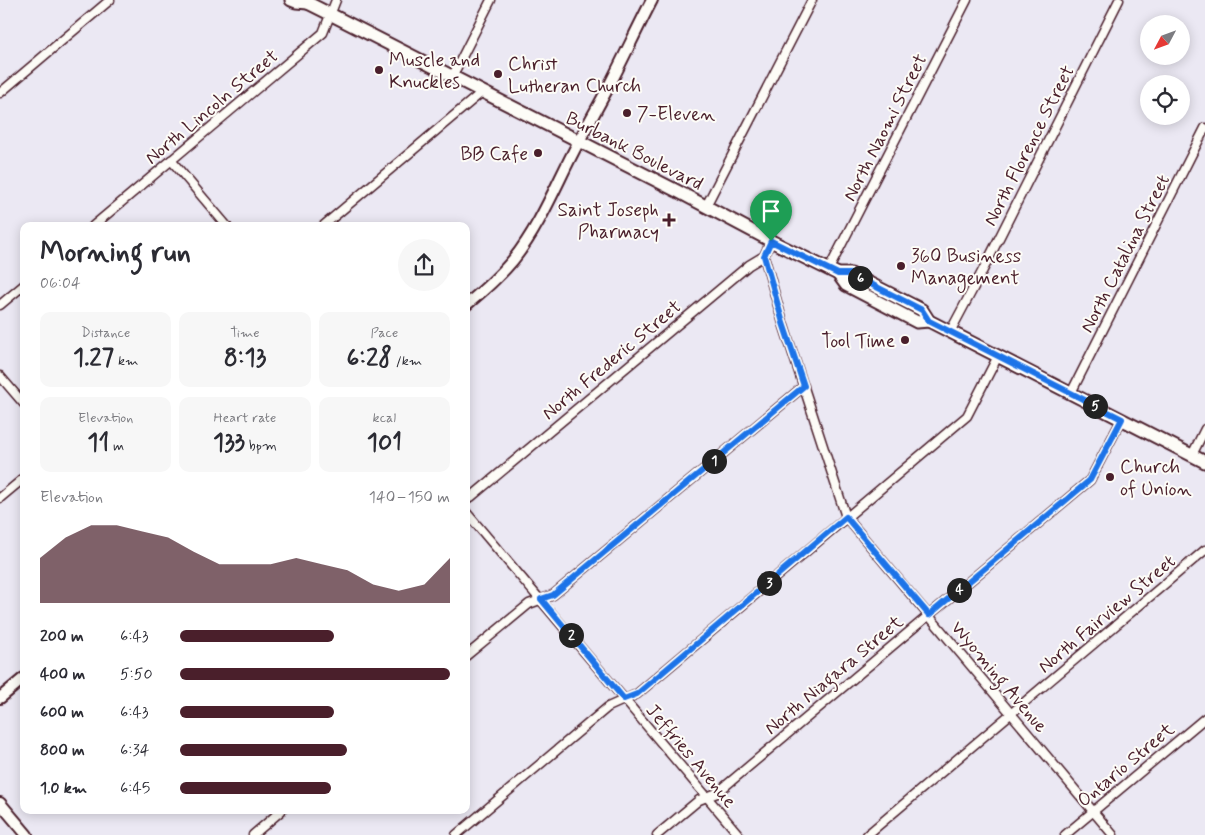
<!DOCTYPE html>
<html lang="en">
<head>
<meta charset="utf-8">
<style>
	:root { --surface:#fff; --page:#f7f7f7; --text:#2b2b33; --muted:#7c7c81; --accent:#4a1f2b }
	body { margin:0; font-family:Mynerve,sans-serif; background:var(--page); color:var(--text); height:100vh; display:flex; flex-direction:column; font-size:19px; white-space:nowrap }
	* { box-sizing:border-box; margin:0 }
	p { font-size:16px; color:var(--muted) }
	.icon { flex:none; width:28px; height:28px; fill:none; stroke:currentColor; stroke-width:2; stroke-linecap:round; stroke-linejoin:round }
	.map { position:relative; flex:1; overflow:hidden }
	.panel { position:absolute; left:20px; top:222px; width:450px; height:592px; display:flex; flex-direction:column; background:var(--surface); border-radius:10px; box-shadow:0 2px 12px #0003 }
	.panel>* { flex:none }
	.needle { width:32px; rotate:229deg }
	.fabs { position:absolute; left:1140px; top:15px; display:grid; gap:10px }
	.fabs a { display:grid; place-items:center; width:50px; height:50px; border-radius:50%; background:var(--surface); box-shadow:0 2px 12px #0003; font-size:25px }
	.pin { position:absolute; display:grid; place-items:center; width:42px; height:42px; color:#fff; margin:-51px -21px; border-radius:50% 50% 50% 0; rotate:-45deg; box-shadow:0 0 5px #0007 }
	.pin .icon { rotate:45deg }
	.km { position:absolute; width:25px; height:25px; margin:-12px; border-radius:50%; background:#222; color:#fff; font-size:14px; line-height:25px; text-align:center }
	.round { display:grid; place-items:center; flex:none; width:52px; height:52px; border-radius:26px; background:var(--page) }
	.headline { display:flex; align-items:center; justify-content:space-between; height:85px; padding:0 20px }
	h1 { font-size:28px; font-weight:800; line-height:38px }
	.figures { display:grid; grid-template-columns:repeat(3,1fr); gap:8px; height:85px; padding:5px 20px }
	.figures div { display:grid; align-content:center; border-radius:10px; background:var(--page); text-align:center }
	.figures b { font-size:25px; font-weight:800 }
	.figures small { font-size:14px; font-weight:400 }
	.figures p { font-size:14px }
	.chart { height:140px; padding:10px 20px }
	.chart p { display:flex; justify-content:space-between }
	.chart svg { width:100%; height:90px; margin-top:5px; fill:var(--accent); opacity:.7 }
	ul { padding:0 20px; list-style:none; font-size:16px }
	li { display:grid; grid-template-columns:80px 60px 1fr; align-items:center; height:38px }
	li i { height:12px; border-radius:6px; background:var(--accent) }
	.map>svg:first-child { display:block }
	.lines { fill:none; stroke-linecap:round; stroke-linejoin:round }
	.street-casing { stroke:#4a1f2b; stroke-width:11 }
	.secondary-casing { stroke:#4a1f2b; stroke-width:14 }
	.primary-casing { stroke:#4a1f2b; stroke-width:15 }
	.street { stroke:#fdfcf7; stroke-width:8 }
	.secondary { stroke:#fdfcf7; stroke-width:10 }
	.primary { stroke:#fdfcf7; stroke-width:11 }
	.route-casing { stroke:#fff; stroke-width:10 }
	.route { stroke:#1a73e8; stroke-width:6 }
	.poi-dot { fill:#4a1f2b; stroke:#fdfcf7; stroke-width:2 }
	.labels { text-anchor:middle; stroke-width:4; stroke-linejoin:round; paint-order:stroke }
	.poi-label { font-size:19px; fill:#4a1f2b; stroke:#fdfcf7; text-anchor:start }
	.street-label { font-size:19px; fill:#4a1f2b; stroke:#fdfcf7 }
</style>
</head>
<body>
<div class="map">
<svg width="1205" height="835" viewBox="0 0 1205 835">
	<rect width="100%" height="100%" fill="#ebe8f3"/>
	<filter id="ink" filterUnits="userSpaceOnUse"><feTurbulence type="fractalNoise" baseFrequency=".02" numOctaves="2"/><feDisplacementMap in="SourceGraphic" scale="10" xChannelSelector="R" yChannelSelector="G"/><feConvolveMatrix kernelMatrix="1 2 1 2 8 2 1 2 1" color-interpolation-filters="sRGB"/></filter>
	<g filter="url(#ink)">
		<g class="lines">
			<g class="street-casing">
				<g id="street">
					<path d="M452,77L491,0"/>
					<path d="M0,93L110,0"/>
					<path d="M171,160L227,226"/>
					<path d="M706,206L812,0"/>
					<path d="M93,226L323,33L336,0"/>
					<path d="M323,226L482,92"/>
					<path d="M764,256L783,323L846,517L1113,835"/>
					<path d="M829,269L967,0"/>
					<path d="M0,305L24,285"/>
					<path d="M950,332L983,270L1119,0"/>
					<path d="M0,376L24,404"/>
					<path d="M1071,393L1205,128"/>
					<path d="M1192,455L1205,429"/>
					<path d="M0,498L24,478"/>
					<path d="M466,499L471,497L749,265L764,256L771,241"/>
					<path d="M466,512L739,835"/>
					<path d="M466,656L529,604L553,595L804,386"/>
					<path d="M253,835L281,811"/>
					<path d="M456,835L608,707L637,694L967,416L998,356"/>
					<path d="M657,835L699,800L717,793L1090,480L1122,419"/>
					<path d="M867,835L1205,550"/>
					<path d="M1065,835L1205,718"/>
				</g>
			</g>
			<g class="secondary-casing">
				<g id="secondary">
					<path d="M466,305C483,291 499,277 513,260C541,225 557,182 578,143C588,124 599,105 609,86C624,57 637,29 652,0"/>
					<path d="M0,698L24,678"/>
					<path d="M0,803L27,835"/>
				</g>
			</g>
			<g class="primary-casing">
				<g id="primary">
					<path d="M291,0L296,2L308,3"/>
					<path d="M306,0L308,3L330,14L679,192L771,241L838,274H851L922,310L929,321L1205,462"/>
					<path d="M838,274L846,285L917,322L929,321"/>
				</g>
			</g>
			<use href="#street" class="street"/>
			<use href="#secondary" class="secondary"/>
			<use href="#primary" class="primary"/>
		</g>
	</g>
	<g class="lines" filter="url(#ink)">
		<g class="route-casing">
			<path id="route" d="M771,241L838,274H851L922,310L929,321L1122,419L1090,480L929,615L846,517L637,694L624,699L541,599L553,595L804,386L783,323L764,256Z"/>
		</g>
		<use href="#route" class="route"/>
	</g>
	<g class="poi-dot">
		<circle cx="379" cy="70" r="5"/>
		<circle cx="498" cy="74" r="5"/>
		<circle cx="627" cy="113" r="5"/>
		<circle cx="538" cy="153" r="5"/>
		<path d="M666.5 212.5h5v5h5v5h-5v5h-5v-5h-5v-5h5z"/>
		<circle cx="901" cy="266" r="5"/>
		<circle cx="905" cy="340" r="5"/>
		<circle cx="1110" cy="477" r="5"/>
	</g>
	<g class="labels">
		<g class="poi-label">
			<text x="389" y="66">Muscle and<tspan x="389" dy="22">Knuckles</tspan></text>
			<text x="508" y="70">Christ<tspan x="508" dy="22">Lutheran Church</tspan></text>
			<text x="637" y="120">7-Eleven</text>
			<text x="528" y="160" text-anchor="end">BB Cafe</text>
			<text x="659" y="216" text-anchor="end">Saint Joseph<tspan x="659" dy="22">Pharmacy</tspan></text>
			<text x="911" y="262">360 Business<tspan x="911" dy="22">Management</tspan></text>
			<text x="895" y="347" text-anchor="end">Tool Time</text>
			<text x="1120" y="473">Church<tspan x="1120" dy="22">of Union</tspan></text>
		</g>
		<g class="street-label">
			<text transform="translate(211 106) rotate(-40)" y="7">North Lincoln Street</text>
			<text transform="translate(884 127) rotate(-63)" y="7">North Naomi Street</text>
			<text transform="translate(1028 145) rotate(-63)" y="7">North Florence Street</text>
			<text transform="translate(635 150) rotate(27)" y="7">Burbank Boulevard</text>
			<text transform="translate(1124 253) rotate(-63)" y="7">North Catalina Street</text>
			<text transform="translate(611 359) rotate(-40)" y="7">North Frederic Street</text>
			<text transform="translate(1106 613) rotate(-40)" y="7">North Fairview Street</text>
			<text transform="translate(833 674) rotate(-40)" y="7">North Niagara Street</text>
			<text transform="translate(1000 676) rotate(50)" y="7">Wyoming Avenue</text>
			<text transform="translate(692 755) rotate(50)" y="7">Jeffries Avenue</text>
			<text transform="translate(1125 764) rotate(-40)" y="7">Ontario Street</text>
		</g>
	</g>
</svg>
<div class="fabs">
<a><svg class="needle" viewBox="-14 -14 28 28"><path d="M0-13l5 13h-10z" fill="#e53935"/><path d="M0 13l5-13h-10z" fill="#7c7c81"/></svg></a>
<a><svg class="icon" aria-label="locate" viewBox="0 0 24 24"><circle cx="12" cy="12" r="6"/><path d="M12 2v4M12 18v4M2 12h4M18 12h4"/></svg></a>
</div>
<div class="pin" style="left:771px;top:241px;background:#1e9e55"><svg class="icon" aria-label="arrive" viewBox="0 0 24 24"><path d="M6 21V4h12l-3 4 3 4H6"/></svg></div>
<b class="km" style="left:714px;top:461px">1</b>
<b class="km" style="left:571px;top:635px">2</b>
<b class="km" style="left:769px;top:583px">3</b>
<b class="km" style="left:959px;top:590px">4</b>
<b class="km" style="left:1095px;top:406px">5</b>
<b class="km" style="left:860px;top:278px">6</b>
<section class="panel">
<div class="headline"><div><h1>Morning run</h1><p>06:04</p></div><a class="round"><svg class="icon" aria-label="share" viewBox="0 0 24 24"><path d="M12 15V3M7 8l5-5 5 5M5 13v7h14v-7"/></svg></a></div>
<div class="figures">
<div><p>Distance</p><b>1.27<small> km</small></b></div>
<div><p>Time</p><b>8:13</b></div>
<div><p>Pace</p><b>6:28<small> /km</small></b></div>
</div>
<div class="figures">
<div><p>Elevation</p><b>11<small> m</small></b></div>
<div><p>Heart rate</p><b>133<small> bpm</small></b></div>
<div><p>kcal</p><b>101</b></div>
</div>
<div class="chart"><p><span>Elevation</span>140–150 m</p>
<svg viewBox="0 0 160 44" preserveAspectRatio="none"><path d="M0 44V22L10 12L20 6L30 6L40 9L50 12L60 19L70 25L80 25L90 25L100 22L110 25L120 28L130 35L140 38L150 35L160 22V44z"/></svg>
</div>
<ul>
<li><b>200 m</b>6:43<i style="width:57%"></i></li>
<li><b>400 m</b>5:50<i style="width:100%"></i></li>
<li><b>600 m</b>6:43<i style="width:57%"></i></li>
<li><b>800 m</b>6:34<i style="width:62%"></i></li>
<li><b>1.0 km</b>6:45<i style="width:56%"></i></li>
</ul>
</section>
</div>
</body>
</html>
